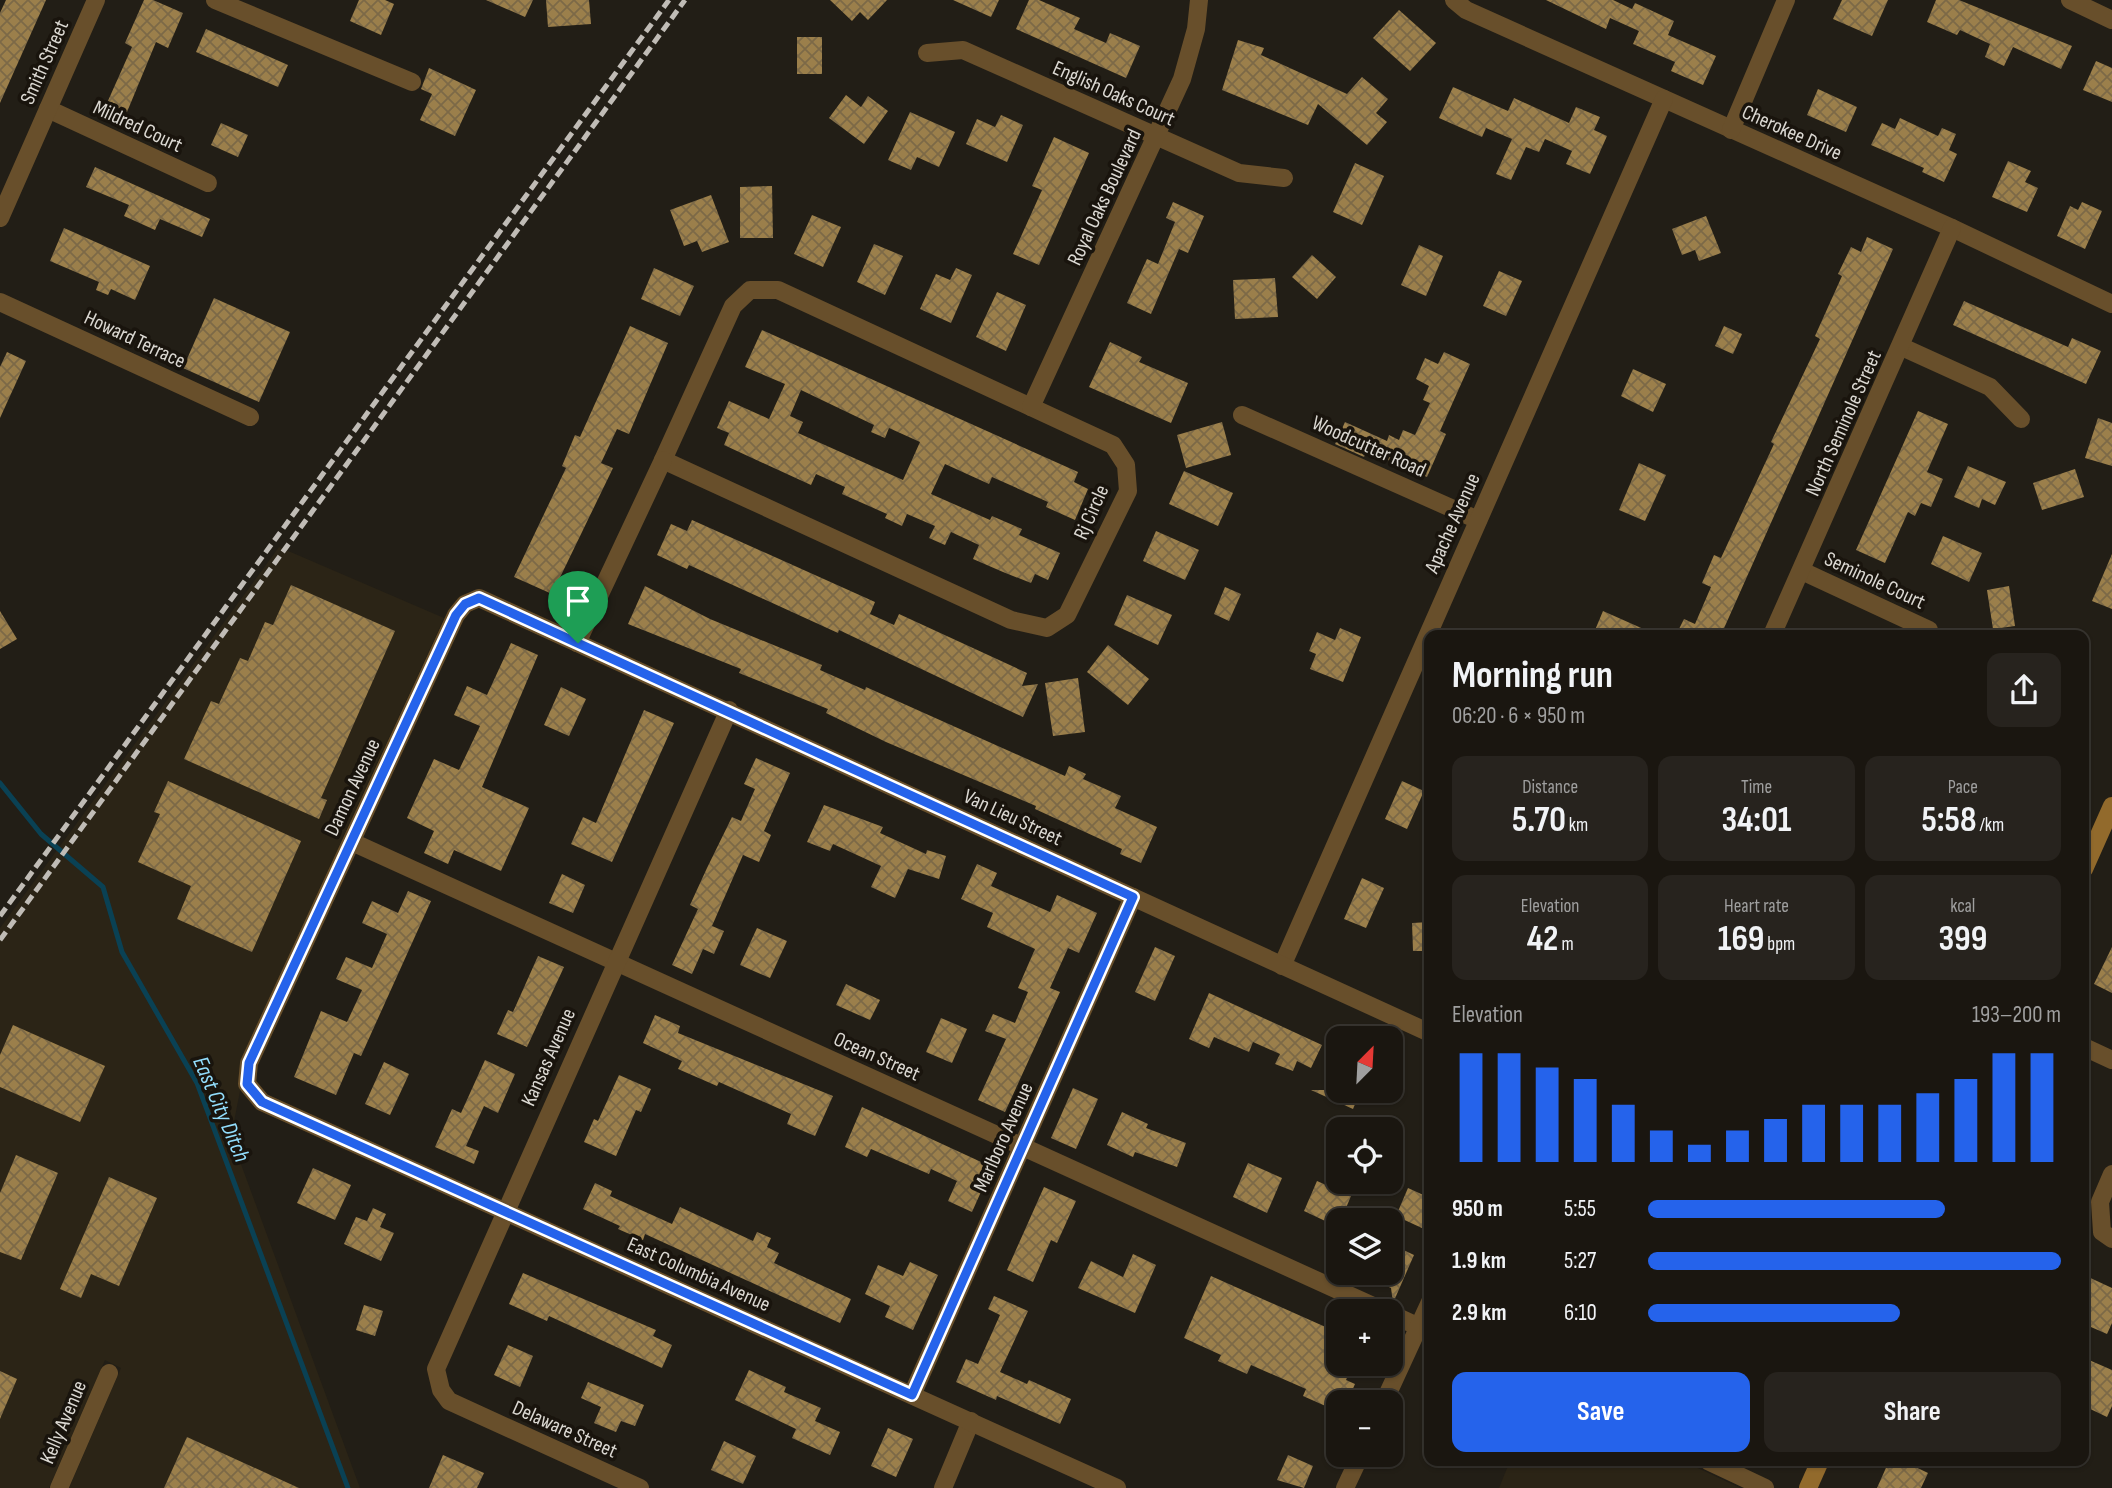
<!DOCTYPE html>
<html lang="en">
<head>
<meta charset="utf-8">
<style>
	:root { --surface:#1a1610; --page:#27231e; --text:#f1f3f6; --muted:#9f9f9f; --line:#383530; --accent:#2563eb }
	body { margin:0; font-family:"Sofia Sans Condensed",sans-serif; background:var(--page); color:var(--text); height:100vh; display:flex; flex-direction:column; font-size:26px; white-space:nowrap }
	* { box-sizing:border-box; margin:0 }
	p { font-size:23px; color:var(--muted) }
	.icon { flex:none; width:38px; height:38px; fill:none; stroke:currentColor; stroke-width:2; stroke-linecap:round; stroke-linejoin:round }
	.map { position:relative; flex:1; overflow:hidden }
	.drawer { position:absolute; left:1424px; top:630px; width:665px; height:836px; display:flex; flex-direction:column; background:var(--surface); border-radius:14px; box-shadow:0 2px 5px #0004,0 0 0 2px var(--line) }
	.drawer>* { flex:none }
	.needle { width:46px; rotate:24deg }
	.controls { position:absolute; left:1326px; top:1026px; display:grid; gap:14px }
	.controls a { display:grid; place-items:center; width:77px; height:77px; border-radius:14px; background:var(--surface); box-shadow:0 2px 5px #0004,0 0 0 2px var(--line); font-size:35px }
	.pin { position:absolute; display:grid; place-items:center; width:60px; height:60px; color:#fff; margin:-72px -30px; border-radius:50% 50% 50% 0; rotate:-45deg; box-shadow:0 0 7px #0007 }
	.pin .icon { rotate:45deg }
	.round { display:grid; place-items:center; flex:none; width:74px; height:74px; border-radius:14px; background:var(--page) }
	.headline { display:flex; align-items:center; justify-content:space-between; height:119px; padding:0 28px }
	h1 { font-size:38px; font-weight:700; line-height:52px }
	.metrics { display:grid; grid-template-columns:repeat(3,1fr); gap:10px; height:119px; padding:7px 28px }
	.metrics div { display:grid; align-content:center; border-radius:14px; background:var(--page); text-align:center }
	.metrics b { font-size:35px; font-weight:700 }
	.metrics small { font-size:19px; font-weight:400 }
	.metrics p { font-size:19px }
	.chart { height:196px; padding:14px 28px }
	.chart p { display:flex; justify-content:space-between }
	.chart svg { width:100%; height:126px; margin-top:7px; stroke:var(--accent); stroke-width:6 }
	.cta { display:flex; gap:14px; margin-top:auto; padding:14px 28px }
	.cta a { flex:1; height:80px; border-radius:14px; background:var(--accent); color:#fff; font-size:28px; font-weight:700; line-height:80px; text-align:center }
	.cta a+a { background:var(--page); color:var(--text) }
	ul { padding:0 28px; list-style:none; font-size:23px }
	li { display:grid; grid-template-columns:112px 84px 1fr; align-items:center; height:52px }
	li i { height:18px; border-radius:9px; background:var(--accent) }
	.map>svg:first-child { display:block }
	.built { fill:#2b2416 }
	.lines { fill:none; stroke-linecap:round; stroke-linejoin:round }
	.stream { stroke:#0a4154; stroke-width:5 }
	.building { fill:url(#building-cross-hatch); fill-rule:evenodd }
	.minor { stroke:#684f2b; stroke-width:18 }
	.tertiary { stroke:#684f2b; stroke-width:18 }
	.secondary { stroke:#926a2c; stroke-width:18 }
	.rail { stroke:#c0bcb6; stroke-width:5; stroke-dasharray:10 5; stroke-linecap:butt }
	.route-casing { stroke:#fff; stroke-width:14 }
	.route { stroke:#2563eb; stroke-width:9 }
	.labels { text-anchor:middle; stroke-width:7; stroke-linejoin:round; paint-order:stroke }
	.street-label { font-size:21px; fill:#dbd8d2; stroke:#19140d }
	.water-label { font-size:23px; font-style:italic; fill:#92ddfc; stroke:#19140d }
</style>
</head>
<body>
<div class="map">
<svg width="2112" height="1488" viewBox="0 0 2112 1488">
	<defs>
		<pattern id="building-cross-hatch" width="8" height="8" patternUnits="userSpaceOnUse" patternTransform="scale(1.75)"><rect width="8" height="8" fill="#9b7f4b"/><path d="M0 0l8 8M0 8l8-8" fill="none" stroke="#7c6947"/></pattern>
	</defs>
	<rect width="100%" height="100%" fill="#221e16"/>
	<g class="built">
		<path d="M279,547L444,618L241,1059L240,1091L231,1137L360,1488H69L121,1368L105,1360L49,1488H0V928Z"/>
		<path d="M1510,1461H1683L1740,1488H1499Z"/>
	</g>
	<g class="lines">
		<path class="stream" d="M0,783L41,834L103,887L122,952L197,1083L348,1488"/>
	</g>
	<g class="building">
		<path d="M6,0H46L0,103V13Z"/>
		<path d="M144,0H153L183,13L168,48L156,42L127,112L107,103L132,47L125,43Z"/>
		<path d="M359,0H385L394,4L381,35L350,21Z"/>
		<path d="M486,0H533L525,17Z"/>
		<path d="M546,0H589L591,24L548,27Z"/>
		<path d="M830,0H887L868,20L860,12L852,21Z"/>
		<path d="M953,0H999L991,17Z"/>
		<path d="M1029,0H1039L1080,18L1074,29L1106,43L1110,33L1140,46L1126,78L1016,29Z"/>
		<path d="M1546,0H1613L1632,9L1635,3L1674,21L1668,35L1716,56L1703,85L1671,71L1675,62L1633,44L1639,31L1610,18L1606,29Z"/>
		<path d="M1842,0H1888L1872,36L1833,19Z"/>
		<path d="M1936,0H1959L2072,46L2061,69L2013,47L2004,66L1985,57L1990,44L1960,30L1957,35L1927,22Z"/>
		<path d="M1399,10L1436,43L1410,71L1373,38Z"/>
		<path d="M206,29L288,65L278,87L196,52Z"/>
		<rect x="797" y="37" width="25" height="37"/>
		<path d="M1238,40L1264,48L1261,55L1347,94L1362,77L1388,99L1376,113L1387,122L1367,145L1318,104L1308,125L1222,90Z"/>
		<path d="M2096,61L2112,68V102L2083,90Z"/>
		<path d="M429,68L476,90L455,136L420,120L432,94L421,89Z"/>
		<path d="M1453,87L1508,111L1514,98L1569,123L1576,107L1600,117L1594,130L1607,136L1590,174L1566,164L1572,151L1545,139L1539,152L1526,147L1511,180L1496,174L1512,139L1486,128L1482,137L1439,118Z"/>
		<path d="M1818,89L1857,107L1846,132L1807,115Z"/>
		<path d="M846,95L861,107L868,96L888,111L864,144L829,118Z"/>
		<path d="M910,112L955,132L939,167L917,157L911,170L888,160Z"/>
		<path d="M1001,115L1023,125L1007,162L966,144L977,119L995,127Z"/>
		<path d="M1900,118L1938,136L1942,128L1956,134L1949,150L1957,154L1944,182L1922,172L1924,168L1871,145L1882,123L1895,129Z"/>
		<path d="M221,123L248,135L238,157L211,145Z"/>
		<path d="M1054,137L1089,153L1039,265L1013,254L1042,190L1032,186Z"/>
		<path d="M2008,161L2031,171L2025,182L2038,188L2027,212L1992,197Z"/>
		<path d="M1355,163L1384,176L1362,225L1333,212Z"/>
		<path d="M95,167L210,219L202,237L160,219L155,230L124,216L129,205L86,187Z"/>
		<path d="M772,186L773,238H740V187Z"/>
		<path d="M711,195L729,242L702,252L697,241L684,246L670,210Z"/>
		<path d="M1173,202L1204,216L1188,253L1179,249L1151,314L1127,303L1147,259L1158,264L1175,222L1166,218Z"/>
		<path d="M2082,202L2102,211L2085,249L2057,236L2070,206L2078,210Z"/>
		<path d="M812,215L841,227L823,267L794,254Z"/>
		<path d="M1706,216L1721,253L1699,261L1695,250L1682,255L1672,229Z"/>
		<path d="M64,228L150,266L135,300L111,289L108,295L96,290L99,282L50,261Z"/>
		<path d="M1867,237L1893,249L1721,635H1676L1684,619L1695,624L1711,587L1702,583L1714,555L1721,558L1774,444L1771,442L1820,339L1815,336L1842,276L1838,274L1851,247L1861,252Z"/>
		<path d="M874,244L903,256L885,295L857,282Z"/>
		<path d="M1419,245L1443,256L1426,296L1401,285Z"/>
		<path d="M1312,255L1336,277L1317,299L1292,277Z"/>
		<path d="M654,268L694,286L680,316L641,299Z"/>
		<path d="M956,268L972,275L951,323L920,309L936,274L950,280Z"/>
		<path d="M1499,271L1522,281L1506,316L1483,306Z"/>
		<path d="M1275,278L1278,317L1235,319L1233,280Z"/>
		<path d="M997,292L1026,305L1006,351L976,337Z"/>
		<path d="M214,298L290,332L259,402L183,368Z"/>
		<path d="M1964,301L2068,347L2072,338L2101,351L2086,384L1953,325Z"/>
		<path d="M630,326L668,343L629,434L617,429L601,463L613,468L552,594L514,577L566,468L562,466L575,435L580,437Z"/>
		<path d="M1724,326L1742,334L1733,354L1715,346Z"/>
		<path d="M762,330L1078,472L1074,482L1088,489L1075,520L1046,507L1048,502L992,477L989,484L945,464L931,494L990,520L992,516L1022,529L1019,535L1060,553L1048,580L1035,574L1031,583L1003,572L973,559L979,545L951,532L945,545L929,538L935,526L907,514L902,526L885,518L887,514L842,494L845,487L816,474L811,485L724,445L729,433L717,428L729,401L769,419L785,384L745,367ZM801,390L874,425L871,432L885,438L889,428L920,442L903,480L798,433L803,422L790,416Z"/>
		<path d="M1110,342L1142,357L1139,362L1188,383L1171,423L1089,387Z"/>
		<path d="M7,352L26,361L0,418V367Z"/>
		<path d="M1444,352L1470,364L1440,431L1446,434L1427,477L1367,451L1364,457L1335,444L1345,422L1387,441L1389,435L1399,440L1403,430L1415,435L1430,403L1423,400L1429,386L1416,379L1425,358L1438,364Z"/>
		<path d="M1633,369L1666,384L1653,412L1621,396Z"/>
		<path d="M1918,411L1948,424L1927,472L1943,479L1931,507L1921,503L1915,516L1908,512L1885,563L1856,550Z"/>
		<path d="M2098,418L2112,423V466L2085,458Z"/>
		<path d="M1222,422L1231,455L1186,468L1177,435Z"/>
		<path d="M1639,463L1666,475L1645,521L1619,510Z"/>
		<path d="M1968,466L2006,482L1995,505L1982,499L1979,508L1954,497Z"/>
		<path d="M2075,469L2084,497L2042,510L2033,483Z"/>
		<path d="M1184,471L1233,493L1218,526L1169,504Z"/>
		<path d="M692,520L875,602L870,614L894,625L899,614L1027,673L1022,686L1038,684L1023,717L839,630L838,633L689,565L687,569L657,555L671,524L687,531Z"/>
		<path d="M1156,531L1199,550L1185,580L1143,561Z"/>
		<path d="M1943,536L1982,553L1969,582L1931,564Z"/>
		<path d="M2112,554V609L2092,601Z"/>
		<path d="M291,585L395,631L321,798L327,800L319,819L184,759L211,701L219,704L240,658L248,661L265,622L273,625Z"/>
		<path d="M645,586L710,619L822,665L820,670L865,690L866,687L1065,776L1069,766L1086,774L1083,779L1121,796L1115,808L1157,827L1141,863L1120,854L1122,849L1035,809L1036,806L886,742L826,713L828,709L739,673L741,669L628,624Z"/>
		<path d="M2009,586L2015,626L1993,629L1987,590Z"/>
		<path d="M1225,587L1241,594L1229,621L1214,614Z"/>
		<path d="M1127,595L1172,615L1158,645L1114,625Z"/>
		<path d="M0,611L17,639L0,649Z"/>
		<path d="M1603,611L1657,635H1593Z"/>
		<path d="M1340,628L1361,637L1343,682L1310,669L1316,654L1309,651L1317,632L1335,640Z"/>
		<path d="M511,643L538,655L482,787L529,808L501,871L454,850L448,864L424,853L434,831L407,818L434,759L459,770L480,726L454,715L467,686L487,695Z"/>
		<path d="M1108,645L1149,679L1128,705L1087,672Z"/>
		<path d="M1078,678L1085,732L1053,736L1045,683Z"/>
		<path d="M561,687L586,699L569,736L544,725Z"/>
		<path d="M644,710L674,723L612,862L571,844L583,817L596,823Z"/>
		<path d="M756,758L790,773L764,831L771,835L759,862L743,855L712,926L724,931L714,954L703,949L692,974L672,965L698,909L690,905L707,868L732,817L741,821L755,789L744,784Z"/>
		<path d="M168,781L301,841L252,952L177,919L191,886L138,862L160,814L154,812Z"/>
		<path d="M1402,781L1424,791L1407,829L1385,819Z"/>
		<path d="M824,805L883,827L880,833L926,854L927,850L946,856L939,879L908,869L895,898L871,887L881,866L833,844L830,851L807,842Z"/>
		<path d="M977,864L997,873L991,886L1050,912L1057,895L1097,913L1079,953L1068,948L1050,988L1060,992L1005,1112L978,1100L1006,1039L985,1031L993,1014L1015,1023L1028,992L1018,988L1035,949L987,927L993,913L961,899Z"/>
		<path d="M562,874L585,885L573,913L549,903Z"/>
		<path d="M1362,878L1384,888L1366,928L1344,919Z"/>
		<path d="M408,891L431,901L361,1056L354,1053L336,1095L294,1077L321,1011L347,1022L362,990L336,979L346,957L372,968L387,934L362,923L372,901L398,913Z"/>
		<path d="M1430,922V951H1413L1412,923Z"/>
		<path d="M757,928L787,941L770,978L740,965Z"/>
		<path d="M1155,947L1175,956L1155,1001L1135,992Z"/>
		<path d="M2112,947V993L2094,984Z"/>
		<path d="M538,956L564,967L527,1047L497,1034L508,1010L513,1012Z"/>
		<path d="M846,984L880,1000L870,1020L836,1005Z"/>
		<path d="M1209,993L1322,1045L1311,1068L1297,1061L1293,1071L1275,1064L1280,1054L1253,1042L1249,1052L1214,1037L1209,1048L1189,1039Z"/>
		<path d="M655,1015L680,1026L678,1033L833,1096L815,1136L787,1124L791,1114L719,1082L717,1086L678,1069L682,1061L643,1043Z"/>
		<path d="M941,1018L967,1029L952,1063L926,1052Z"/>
		<path d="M13,1025L105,1066L80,1122L0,1087V1055Z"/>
		<path d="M485,1060L515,1074L498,1113L484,1106L466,1146L479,1151L474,1164L435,1147L452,1109L461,1113Z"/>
		<path d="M384,1062L409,1074L390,1115L365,1104Z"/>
		<path d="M619,1075L651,1089L641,1112L636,1110L616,1156L584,1142L594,1119L598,1121Z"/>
		<path d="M1073,1088L1098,1099L1076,1149L1051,1138Z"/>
		<path d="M1311,1090H1361L1353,1109Z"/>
		<path d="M862,1107L992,1167L972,1212L948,1201L957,1181L931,1169L929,1174L871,1149L867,1157L845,1147Z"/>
		<path d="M1122,1112L1148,1124L1146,1128L1186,1143L1177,1167L1135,1152L1133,1157L1107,1145Z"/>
		<path d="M16,1155L58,1173L21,1260L0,1252V1193Z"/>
		<path d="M1248,1163L1282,1178L1267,1213L1233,1197Z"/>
		<path d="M313,1168L351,1185L335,1220L297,1203Z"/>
		<path d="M109,1177L157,1198L119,1286L91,1274L81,1298L60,1289Z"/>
		<path d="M1317,1181L1351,1196L1338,1227L1304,1211Z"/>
		<path d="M595,1183L612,1191L610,1196L672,1224L680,1207L753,1241L757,1232L771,1238L767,1247L779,1253L774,1263L851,1299L840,1323L645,1234L643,1240L618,1229L620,1226L583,1209Z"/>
		<path d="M1044,1187L1076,1201L1057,1243L1051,1240L1033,1282L1007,1270Z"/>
		<path d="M1408,1188L1430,1198V1217L1424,1229L1396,1216Z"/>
		<path d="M373,1208L386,1214L380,1227L394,1233L381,1261L344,1244L356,1217L367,1221Z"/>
		<path d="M1391,1244L1414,1255L1393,1303L1391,1288L1356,1272H1391Z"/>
		<path d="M1133,1254L1156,1265L1135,1313L1078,1288L1091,1261L1123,1277Z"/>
		<path d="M910,1262L938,1275L913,1330L885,1317L890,1306L865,1294L878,1265L903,1276Z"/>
		<path d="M523,1273L656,1330L653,1336L672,1345L662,1368L549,1316L547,1321L509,1304Z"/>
		<path d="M2084,1275L2112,1288V1323L2107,1334L2084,1324Z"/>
		<path d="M1211,1276L1339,1333V1363H1353L1346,1380L1355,1384L1347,1402H1339V1412L1303,1396L1306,1389L1251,1365L1247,1374L1218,1361L1221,1355L1184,1338Z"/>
		<path d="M994,1296L1028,1311L1000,1372L1027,1384L1029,1380L1071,1399L1060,1424L997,1396L996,1400L956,1382L966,1359L978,1364L1000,1315L988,1309Z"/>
		<path d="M364,1305L383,1311L375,1336L356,1330Z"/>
		<path d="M508,1345L533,1356L520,1387L494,1375Z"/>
		<path d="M2089,1360L2112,1370V1406L2107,1417L2084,1406V1370Z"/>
		<path d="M749,1370L786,1387L784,1392L821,1408L815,1421L840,1432L830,1455L792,1438L796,1429L735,1400Z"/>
		<path d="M0,1371L17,1379L0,1419Z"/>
		<path d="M588,1382L644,1405L635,1426L621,1421L616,1432L594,1423L601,1407L581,1398Z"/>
		<path d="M888,1428L913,1439L896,1477L871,1466Z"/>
		<path d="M187,1437L299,1488H164Z"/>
		<path d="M724,1441L756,1456L743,1484L711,1470Z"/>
		<path d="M443,1455L484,1473L477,1488H429Z"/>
		<path d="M1288,1455L1313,1466L1304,1488L1277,1480Z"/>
		<path d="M1889,1461H1903L1928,1473L1921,1488H1877Z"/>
	</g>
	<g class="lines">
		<g class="minor">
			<path d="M215,0L412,82"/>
			<path d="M1454,0L1466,10L1952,228L2112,304"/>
			<path d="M2070,0L2112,20"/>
			<path d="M927,53L963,50L1239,173L1284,178"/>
			<path d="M48,109L208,183"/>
			<path d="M1731,130L1786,0"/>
			<path d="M750,290H778L1113,445L1126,465L1128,491L1067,615L1047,628L1011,620L663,460L733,306Z"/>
			<path d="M0,302L250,417"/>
			<path d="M1902,347L1990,387L2021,419"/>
			<path d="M1031,407L1182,79L1196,29L1199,0"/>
			<path d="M1242,415L1478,520"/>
			<path d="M1802,571L1929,630"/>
			<path d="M1772,635L1952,228"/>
			<path d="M577,643L663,460"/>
			<path d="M352,842L1384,1311"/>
			<path d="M1282,966L1664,99"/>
			<path d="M2084,1047L2112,1060"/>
			<path d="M2112,1174L2100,1202L2102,1232L2112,1239"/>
			<path d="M1391,1314L1430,1332"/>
			<path d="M912,1395L1133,897"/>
			<path d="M1384,1402L1430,1302"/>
			<path d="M1708,1461L1765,1488"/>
			<path d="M59,1488L109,1373"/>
			<path d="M640,1488L449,1401L441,1390L436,1369L729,710"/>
			<path d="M943,1488L971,1421"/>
			<path d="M1117,1488L262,1102L247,1084L249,1063L456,615L465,604L479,598L1430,1033"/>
			<path d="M1345,1488L1361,1454"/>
		</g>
		<path class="tertiary" d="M0,218L96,0"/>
		<g class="secondary">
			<path d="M2084,869L2112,806"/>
			<path d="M1808,1488L1820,1461"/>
		</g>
		<g class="rail">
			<path d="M0,916L669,0"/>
			<path d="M0,940L685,0"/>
		</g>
	</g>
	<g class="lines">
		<g class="route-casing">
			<path id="route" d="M479,598L1133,897L912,1395L262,1102L247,1084L249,1063L456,615L465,604Z"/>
		</g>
		<use href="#route" class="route"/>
	</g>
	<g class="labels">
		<g class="street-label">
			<text transform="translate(44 62) rotate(-66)" y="7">Smith Street</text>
			<text transform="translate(1114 93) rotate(24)" y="7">English Oaks Court</text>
			<text transform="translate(138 126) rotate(25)" y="7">Mildred Court</text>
			<text transform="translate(1792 132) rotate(24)" y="7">Cherokee Drive</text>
			<text transform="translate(1104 197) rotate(-65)" y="7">Royal Oaks Boulevard</text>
			<text transform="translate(135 339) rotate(25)" y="7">Howard Terrace</text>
			<text transform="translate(1843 423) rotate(-66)" y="7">North Seminole Street</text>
			<text transform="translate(1369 446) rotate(24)" y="7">Woodcutter Road</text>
			<text transform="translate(1091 512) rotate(-66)" y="7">Rj Circle</text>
			<text transform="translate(1452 523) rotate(-66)" y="7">Apache Avenue</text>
			<text transform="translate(1875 580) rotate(25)" y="7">Seminole Court</text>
			<text transform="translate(352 787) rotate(-65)" y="7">Damon Avenue</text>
			<text transform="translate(1013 817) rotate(25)" y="7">Van Lieu Street</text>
			<text transform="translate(877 1056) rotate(24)" y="7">Ocean Street</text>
			<text transform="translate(548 1057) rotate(-66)" y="7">Kansas Avenue</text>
			<text transform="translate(1003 1137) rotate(-66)" y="7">Marlboro Avenue</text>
			<text transform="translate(699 1274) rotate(24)" y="7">East Columbia Avenue</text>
			<text transform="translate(63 1422) rotate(-67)" y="7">Kelly Avenue</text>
			<text transform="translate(565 1429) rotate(24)" y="7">Delaware Street</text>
		</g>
		<g class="water-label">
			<text transform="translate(222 1109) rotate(67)" y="8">East City Ditch</text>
		</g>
	</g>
</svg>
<div class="controls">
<a><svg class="needle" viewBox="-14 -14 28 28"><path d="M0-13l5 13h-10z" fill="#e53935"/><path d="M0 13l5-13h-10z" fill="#9f9f9f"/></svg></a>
<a><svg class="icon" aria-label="locate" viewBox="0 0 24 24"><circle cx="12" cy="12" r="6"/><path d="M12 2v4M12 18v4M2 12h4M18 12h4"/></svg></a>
<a><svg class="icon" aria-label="layers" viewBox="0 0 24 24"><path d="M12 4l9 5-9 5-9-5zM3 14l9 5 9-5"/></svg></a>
<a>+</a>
<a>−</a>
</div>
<div class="pin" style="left:578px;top:643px;background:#1e9e55"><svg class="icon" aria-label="arrive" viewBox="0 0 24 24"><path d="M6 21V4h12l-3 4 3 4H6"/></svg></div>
<section class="drawer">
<div class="headline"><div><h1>Morning run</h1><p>06:20 · 6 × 950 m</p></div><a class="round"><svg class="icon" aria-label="share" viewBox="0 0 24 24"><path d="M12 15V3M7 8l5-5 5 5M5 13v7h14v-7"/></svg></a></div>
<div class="metrics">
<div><p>Distance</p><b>5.70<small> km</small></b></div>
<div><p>Time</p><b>34:01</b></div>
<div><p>Pace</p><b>5:58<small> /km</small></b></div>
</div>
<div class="metrics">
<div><p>Elevation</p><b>42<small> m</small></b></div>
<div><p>Heart rate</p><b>169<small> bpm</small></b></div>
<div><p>kcal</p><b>399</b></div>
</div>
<div class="chart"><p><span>Elevation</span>193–200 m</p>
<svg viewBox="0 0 160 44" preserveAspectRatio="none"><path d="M5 44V6M15 44V6M25 44V11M35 44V15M45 44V24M55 44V33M65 44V38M75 44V33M85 44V29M95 44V24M105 44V24M115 44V24M125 44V20M135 44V15M145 44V6M155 44V6"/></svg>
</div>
<ul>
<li><b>950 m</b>5:55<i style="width:72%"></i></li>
<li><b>1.9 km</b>5:27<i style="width:100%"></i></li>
<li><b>2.9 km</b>6:10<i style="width:61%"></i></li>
</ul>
<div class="cta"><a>Save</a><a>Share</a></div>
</section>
</div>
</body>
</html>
